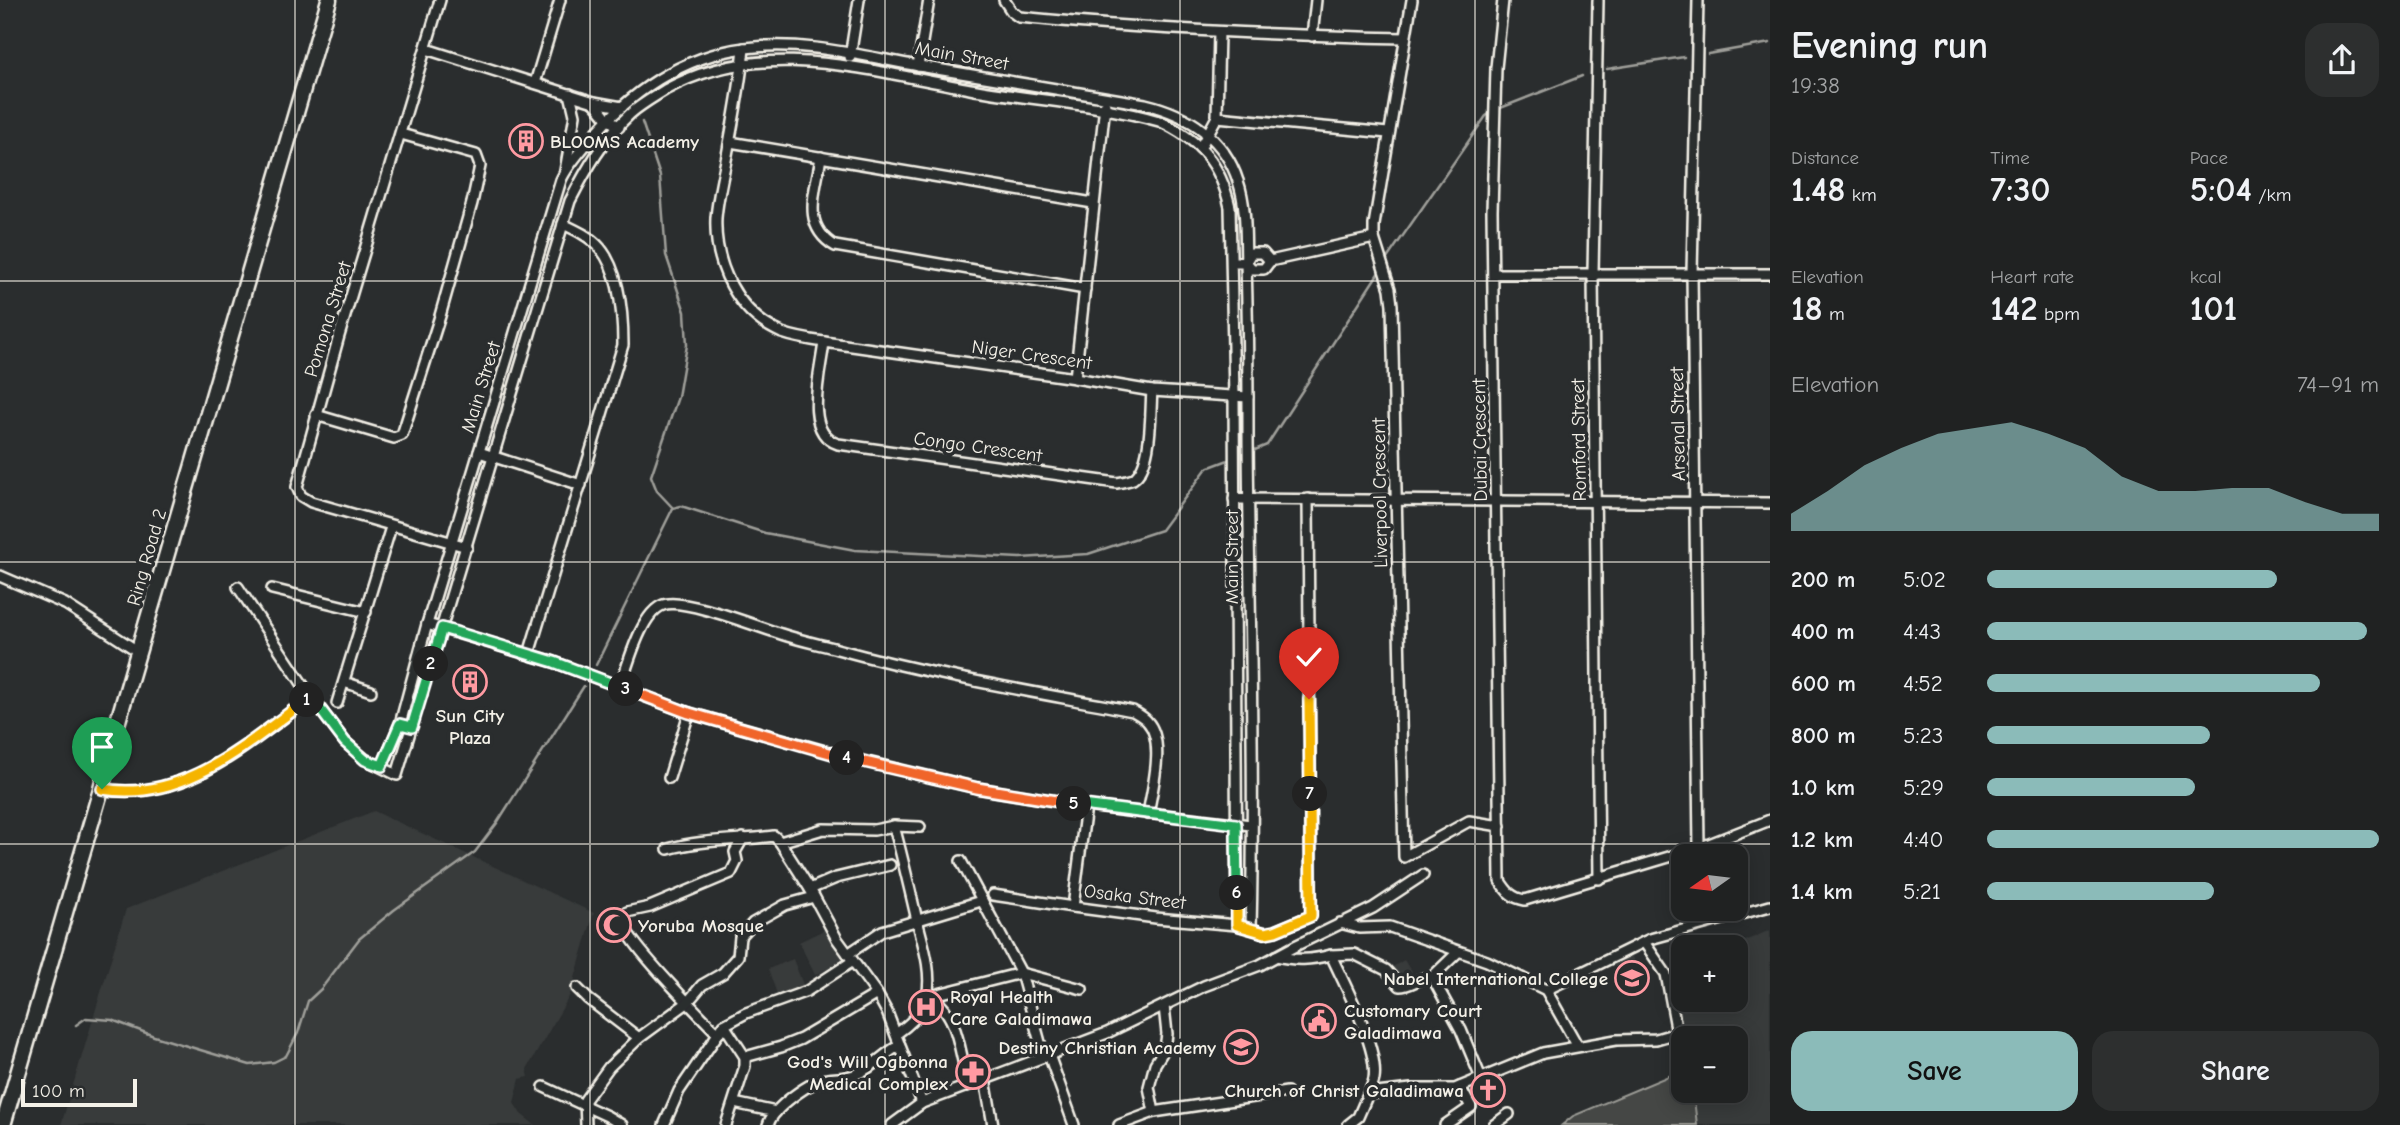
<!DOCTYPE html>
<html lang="en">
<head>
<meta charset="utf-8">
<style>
	:root { --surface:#202222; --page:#2d2f2f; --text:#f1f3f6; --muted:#a2a4a5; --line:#3d3f40; --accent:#8bbbb9 }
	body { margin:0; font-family:"Comic Neue",sans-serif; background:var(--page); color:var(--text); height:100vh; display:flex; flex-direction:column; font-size:26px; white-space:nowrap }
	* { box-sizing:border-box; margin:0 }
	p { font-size:23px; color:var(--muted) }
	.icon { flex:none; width:38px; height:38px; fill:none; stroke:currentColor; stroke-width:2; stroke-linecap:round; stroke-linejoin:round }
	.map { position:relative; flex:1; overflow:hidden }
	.drawer { display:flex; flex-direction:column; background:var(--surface); width:630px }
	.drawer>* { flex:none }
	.needle { width:46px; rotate:256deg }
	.fabs { position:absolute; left:1671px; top:844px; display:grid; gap:14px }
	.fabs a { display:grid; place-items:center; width:77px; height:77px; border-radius:14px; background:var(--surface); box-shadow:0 4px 18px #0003,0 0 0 2px var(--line); font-size:35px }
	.scale { position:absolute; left:21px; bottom:18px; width:116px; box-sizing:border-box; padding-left:7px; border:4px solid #f4f1e8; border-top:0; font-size:19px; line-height:24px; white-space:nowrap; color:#f4f1e8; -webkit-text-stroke:5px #2a2d2e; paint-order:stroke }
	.pin { position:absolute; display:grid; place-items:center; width:60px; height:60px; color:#fff; margin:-72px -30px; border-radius:50% 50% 50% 0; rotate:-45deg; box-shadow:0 0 7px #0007 }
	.pin .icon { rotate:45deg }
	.km { position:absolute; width:35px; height:35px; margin:-18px; border-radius:50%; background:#222; color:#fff; font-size:19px; line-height:35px; text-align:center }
	.round { display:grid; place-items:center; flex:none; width:74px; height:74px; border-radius:21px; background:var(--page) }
	.headline { display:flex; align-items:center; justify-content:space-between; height:119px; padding:0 21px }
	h1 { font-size:38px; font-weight:600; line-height:52px }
	.stats { display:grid; grid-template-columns:repeat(3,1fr); gap:10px; height:119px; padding:7px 21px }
	.stats div { display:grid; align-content:center }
	.stats b { font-size:35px; font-weight:600 }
	.stats small { font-size:19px; font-weight:400 }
	.stats p { font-size:19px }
	.chart { height:196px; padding:14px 21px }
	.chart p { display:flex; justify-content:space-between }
	.chart svg { width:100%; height:126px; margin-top:7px; fill:var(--accent); opacity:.7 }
	.button { display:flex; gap:14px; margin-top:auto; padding:14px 21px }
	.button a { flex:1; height:80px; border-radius:21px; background:var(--accent); color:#111; font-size:28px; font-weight:600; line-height:80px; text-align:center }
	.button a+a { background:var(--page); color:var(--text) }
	ul { padding:0 21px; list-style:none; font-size:23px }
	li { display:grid; grid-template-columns:112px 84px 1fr; align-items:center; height:52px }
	li i { height:18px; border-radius:9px; background:var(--accent) }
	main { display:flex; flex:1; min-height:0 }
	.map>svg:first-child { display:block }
	.built { fill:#373a3a }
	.green { fill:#444645; stroke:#9c9c96; stroke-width:2 }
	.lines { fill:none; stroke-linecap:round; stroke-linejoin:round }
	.stream { stroke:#9f9f9a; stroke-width:2.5 }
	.street-casing { stroke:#f4f1e8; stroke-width:14 }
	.primary-casing { stroke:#f4f1e8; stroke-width:19 }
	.street { stroke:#2a2d2e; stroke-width:9 }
	.primary { stroke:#2a2d2e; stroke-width:14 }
	.split-1-casing { stroke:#fff; stroke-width:14 }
	.split-2-casing { stroke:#fff; stroke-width:14 }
	.split-3-casing { stroke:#fff; stroke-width:14 }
	.split-4-casing { stroke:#fff; stroke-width:14 }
	.split-5-casing { stroke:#fff; stroke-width:14 }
	.split-6-casing { stroke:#fff; stroke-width:14 }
	.split-7-casing { stroke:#fff; stroke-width:14 }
	.split-8-casing { stroke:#fff; stroke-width:14 }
	.split-1 { stroke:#f5b400; stroke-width:9 }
	.split-2 { stroke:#22a559; stroke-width:9 }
	.split-3 { stroke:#22a559; stroke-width:9 }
	.split-4 { stroke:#f0652b; stroke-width:9 }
	.split-5 { stroke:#f0652b; stroke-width:9 }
	.split-6 { stroke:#22a559; stroke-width:9 }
	.split-7 { stroke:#f5b400; stroke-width:9 }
	.split-8 { stroke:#f5b400; stroke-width:9 }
	.grid { fill:none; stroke:#f4f1e8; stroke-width:2; stroke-opacity:0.55 }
	.labels { text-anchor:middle; stroke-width:7; stroke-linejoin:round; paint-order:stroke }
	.street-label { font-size:19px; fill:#f4f1e8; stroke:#2a2d2e }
	.poi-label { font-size:19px; font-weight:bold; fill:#f4f1e8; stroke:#2a2d2e; text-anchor:start }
</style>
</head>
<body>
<main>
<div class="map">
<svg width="1770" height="1125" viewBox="0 0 1770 1125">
	<rect width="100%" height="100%" fill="#2a2d2e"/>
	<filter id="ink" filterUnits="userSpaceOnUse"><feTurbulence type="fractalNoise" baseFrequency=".0143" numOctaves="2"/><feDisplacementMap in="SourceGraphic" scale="14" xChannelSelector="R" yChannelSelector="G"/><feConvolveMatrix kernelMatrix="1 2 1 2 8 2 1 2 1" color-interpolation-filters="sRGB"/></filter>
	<g filter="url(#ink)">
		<g class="built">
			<path d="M374,811L594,913L570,995L527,1069L529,1077L520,1079L514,1103L521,1114L535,1125H61L126,909Z"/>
			<path d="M828,928L844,961L815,975L799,942Z"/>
			<path d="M1770,930V1125H1697L1693,1090H1736V1038H1684L1672,974L1683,969L1684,999H1736V947H1732Z"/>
			<path d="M1631,955L1648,987L1631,996L1614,965Z"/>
			<path d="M793,959L804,987L778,997L768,969Z"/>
			<path d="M1404,960L1415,977L1402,985L1391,968Z"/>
		</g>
		<path class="green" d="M1683,1070L1684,1090H1693L1697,1125H1562L1573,1116Z"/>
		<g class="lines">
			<g class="stream">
				<path d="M1708,54L1770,43"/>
				<path d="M1607,69L1684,57"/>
				<path d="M1498,109L1582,76"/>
				<path d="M642,122L660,176L666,255L685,312L687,345L678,397L651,476L657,491L673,508"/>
				<path d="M1384,263L1486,116L1492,112"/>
				<path d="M1250,452L1267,445L1381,269"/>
				<path d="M673,508L681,506L765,533L855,550L1020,558L1088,554L1161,530L1207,468L1231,459"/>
				<path d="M596,665L673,508"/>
				<path d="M76,1025L86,1018L112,1020L154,1036L250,1065L274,1062L286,1056L298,1033L308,1001L321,989L359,939L394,910L475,852L497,823L584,686"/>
			</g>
			<g class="street-casing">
				<g id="street">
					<path d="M440,0L339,336L297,487L301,496L311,502L467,547"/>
					<path d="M1004,0L1012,12L1019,17C1148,30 1276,35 1405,38"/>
					<path d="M1412,0L1374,225V238L1390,289L1392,305L1404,857L1469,821L1500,826"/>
					<path d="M1503,0L1496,68L1492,211L1500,881C1507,892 1512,898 1525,900L1699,848L1770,820"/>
					<path d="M1598,0L1593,273L1599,879"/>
					<path d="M1698,0L1692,273L1699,848"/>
					<path d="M1312,36L1316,0"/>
					<path d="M744,48C741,80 735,112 729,144C725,169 718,193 716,218C714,264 737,314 782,333C796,338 810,340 824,342L1075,378L1152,391L1248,397"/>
					<path d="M426,49L594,102L622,107"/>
					<path d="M850,57L859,0"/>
					<path d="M918,66L929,0"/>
					<path d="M535,83L560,0"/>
					<path d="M594,102L608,119L619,127"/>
					<path d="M1217,117L1388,133"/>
					<path d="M730,142L1093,203"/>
					<path d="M1200,148L1217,117L1219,33"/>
					<path d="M821,157C816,191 800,225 835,246L1085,289"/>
					<path d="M565,171L575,115L570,94"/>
					<path d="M1270,261L1374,238"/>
					<path d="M1232,262H1246L1252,269H1264L1270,261L1263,253H1251L1247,260"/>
					<path d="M1494,274H1770"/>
					<path d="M824,342C821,371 802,433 838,444L1117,483C1121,482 1129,481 1133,479C1153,466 1150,412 1152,391"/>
					<path d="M1075,378L1105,105"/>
					<path d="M316,415L394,438L402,435L440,316L472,203L480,166L476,155L401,134"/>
					<path d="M479,452L581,485"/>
					<path d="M1234,499L1770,503"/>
					<path d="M0,576L65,604L139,652"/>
					<path d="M238,587L311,697L345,742L365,759L397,775L570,201C586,170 604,138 630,114C640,105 654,97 665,90C760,36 870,71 970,89C1031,100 1100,104 1159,121C1200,140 1220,163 1230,207L1234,396L1237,925"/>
					<path d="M272,589L366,612"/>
					<path d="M427,624L554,662L689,713L850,758L977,788L1086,806L1251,825"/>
					<path d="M529,654L623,345C623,315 620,272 600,248C591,237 576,230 563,224"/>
					<path d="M344,682L371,691"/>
					<path d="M620,687C628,665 641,613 663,605C683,597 758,627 781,634C799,640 818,644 837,649C935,676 1034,692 1133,711C1138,714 1144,717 1147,721C1166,741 1152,789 1148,814"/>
					<path d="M337,703L391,527"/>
					<path d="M382,767L400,724L427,624L561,180C567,166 579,153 589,141C629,93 682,56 745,48C803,40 862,56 919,66C994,79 1070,91 1145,104C1187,114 1224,137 1238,181C1247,207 1245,238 1246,265C1248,322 1248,378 1248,435C1249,599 1255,764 1251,928"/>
					<path d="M669,778L689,713"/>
					<path d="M101,789C185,804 249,743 311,697"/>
					<path d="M1086,806L1073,907L1156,918L1237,925L1265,933L1275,931L1311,916L1308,499"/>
					<path d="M894,826C902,856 909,886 916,916C922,941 933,971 927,997C923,1013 909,1025 896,1034"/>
					<path d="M780,842L823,829L874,830L894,826L920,827"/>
					<path d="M668,849C703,839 738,841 774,836L780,842L810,889L837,939L877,994L887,1012L922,1103"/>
					<path d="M961,861L1021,973L1044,1057"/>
					<path d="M810,889L836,878L890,865"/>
					<path d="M993,895L1073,907"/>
					<path d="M1340,923L1359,928L1390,927L1487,961L1546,990L1577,1045"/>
					<path d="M1458,952L1432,977L1461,1030L1481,1078"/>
					<path d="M848,954L882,931L981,901"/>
					<path d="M1331,955L1354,954L1386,970L1400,986C1412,986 1420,976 1432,977"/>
					<path d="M1276,956C1296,961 1311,960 1331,955C1344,984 1379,1048 1374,1079C1373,1084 1370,1090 1368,1094"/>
					<path d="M577,988L588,999L639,1038"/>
					<path d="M1546,990L1650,939L1770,906"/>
					<path d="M933,998C960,1017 959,1055 969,1084"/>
					<path d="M935,999L938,994L1021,973L1082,989"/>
					<path d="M724,1025L745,1057V1066L726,1125"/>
					<path d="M718,1034C700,1015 625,941 622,920L627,912L650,907L731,873L737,861L735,852L743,838"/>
					<path d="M1049,1055L1074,1125"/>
					<path d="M745,1057L781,1047L801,1039L877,994"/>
					<path d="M985,1079L993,1125"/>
					<path d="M544,1087L607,1116L622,1125"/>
					<path d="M734,1103L776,1112"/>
					<path d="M1154,1112L1149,1087L1155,1064L1165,1048L1167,1034L1164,1006"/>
					<path d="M586,1125L585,1100L609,1067L639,1038L687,1003L702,985L723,973L738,956L740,937L753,923L785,905L814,897"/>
					<path d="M664,1125L679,1091L724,1025L746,1013L807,991L853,961"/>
					<path d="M768,1125C773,1108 810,1081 827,1079C841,1077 846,1079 859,1073C874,1066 885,1053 900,1045"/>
					<path d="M892,1125L922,1103L1107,1033L1204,986L1260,965L1297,945L1373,908L1423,875"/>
					<path d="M1119,1125L1154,1112L1287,1092"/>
					<path d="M1348,1125L1358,1117L1368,1094L1411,1089H1455L1543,1053L1616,1040L1656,1039L1677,1033L1666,974L1644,942"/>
					<path d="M1445,1125L1471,1107L1460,1087"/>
					<path d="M1494,1125L1509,1114"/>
				</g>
			</g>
			<g class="primary-casing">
				<path id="primary" d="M3,1125L101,789L113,738L329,0"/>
			</g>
			<use href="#street" class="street"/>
			<use href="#primary" class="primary"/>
		</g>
	</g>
	<g class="lines" filter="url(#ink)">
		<g class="split-1-casing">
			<path id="split-1" d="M102,789C183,803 245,745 307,700"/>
		</g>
		<g class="split-2-casing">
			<path id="split-2" d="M307,700L311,697L345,742L365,760L382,766L400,724L412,727L431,664"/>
		</g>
		<g class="split-3-casing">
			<path id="split-3" d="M431,664L442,628L554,662L626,689"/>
		</g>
		<g class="split-4-casing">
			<path id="split-4" d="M626,689L689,713L847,758"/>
		</g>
		<g class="split-5-casing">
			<path id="split-5" d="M847,758L977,788L1074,804"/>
		</g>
		<g class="split-6-casing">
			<path id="split-6" d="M1074,804L1236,824L1237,893"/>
		</g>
		<g class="split-7-casing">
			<path id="split-7" d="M1237,893V925L1265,933L1275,931L1311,916L1310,794"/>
		</g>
		<g class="split-8-casing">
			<path id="split-8" d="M1309,699L1310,794"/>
		</g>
		<use href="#split-1" class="split-1"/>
		<use href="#split-2" class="split-2"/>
		<use href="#split-3" class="split-3"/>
		<use href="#split-4" class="split-4"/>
		<use href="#split-5" class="split-5"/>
		<use href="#split-6" class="split-6"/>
		<use href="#split-7" class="split-7"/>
		<use href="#split-8" class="split-8"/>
	</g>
	<path class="grid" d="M295,0V1125M590,0V1125M885,0V1125M1180,0V1125M1475,0V1125M0,281H1770M0,562H1770M0,844H1770"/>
	<defs>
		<g id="building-ring" transform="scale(1.75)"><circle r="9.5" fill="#2a2d2e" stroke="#ff9aa2" stroke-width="1.5"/><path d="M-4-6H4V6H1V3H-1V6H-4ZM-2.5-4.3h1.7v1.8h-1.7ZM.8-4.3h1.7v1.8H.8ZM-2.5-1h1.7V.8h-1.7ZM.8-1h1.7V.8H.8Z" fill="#ff9aa2"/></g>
		<g id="mosque-ring" transform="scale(1.75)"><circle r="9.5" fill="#2a2d2e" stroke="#ff9aa2" stroke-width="1.5"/><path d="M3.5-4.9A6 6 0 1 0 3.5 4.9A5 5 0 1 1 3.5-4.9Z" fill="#ff9aa2"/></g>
		<g id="school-ring" transform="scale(1.75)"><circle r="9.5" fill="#2a2d2e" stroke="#ff9aa2" stroke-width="1.5"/><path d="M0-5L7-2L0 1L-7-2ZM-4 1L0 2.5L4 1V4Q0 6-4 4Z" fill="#ff9aa2"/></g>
		<g id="hospital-ring" transform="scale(1.75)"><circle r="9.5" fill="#2a2d2e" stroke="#ff9aa2" stroke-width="1.5"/><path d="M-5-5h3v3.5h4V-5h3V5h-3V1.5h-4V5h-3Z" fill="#ff9aa2"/></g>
		<g id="civic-ring" transform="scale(1.75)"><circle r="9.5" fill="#2a2d2e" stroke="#ff9aa2" stroke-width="1.5"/><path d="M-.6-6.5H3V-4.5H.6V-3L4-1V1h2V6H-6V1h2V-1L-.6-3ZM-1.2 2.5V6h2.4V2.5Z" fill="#ff9aa2"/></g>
		<g id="pharmacy-ring" transform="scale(1.75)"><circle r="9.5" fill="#2a2d2e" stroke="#ff9aa2" stroke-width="1.5"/><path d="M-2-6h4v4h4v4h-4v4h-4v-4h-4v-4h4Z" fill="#ff9aa2"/></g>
		<g id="church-ring" transform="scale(1.75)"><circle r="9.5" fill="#2a2d2e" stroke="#ff9aa2" stroke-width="1.5"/><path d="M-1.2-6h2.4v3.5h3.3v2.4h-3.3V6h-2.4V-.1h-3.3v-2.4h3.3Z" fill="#ff9aa2"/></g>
	</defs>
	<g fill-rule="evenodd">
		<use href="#building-ring" x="526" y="141"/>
		<use href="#building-ring" x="470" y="682"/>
		<use href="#mosque-ring" x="614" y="925"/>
		<use href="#school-ring" x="1632" y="978"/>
		<use href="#hospital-ring" x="926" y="1007"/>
		<use href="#civic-ring" x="1319" y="1021"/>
		<use href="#school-ring" x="1241" y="1047"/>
		<use href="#pharmacy-ring" x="973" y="1072"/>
		<use href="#church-ring" x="1488" y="1090"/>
	</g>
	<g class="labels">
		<g class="street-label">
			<text transform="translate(962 55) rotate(10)" y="7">Main Street</text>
			<text transform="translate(327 319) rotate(-73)" y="7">Pomona Street</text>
			<text transform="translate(1032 354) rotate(8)" y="7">Niger Crescent</text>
			<text transform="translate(480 387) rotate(-73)" y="7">Main Street</text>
			<text transform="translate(1677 424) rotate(-91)" y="7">Arsenal Street</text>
			<text transform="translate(1479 440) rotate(-91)" y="7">Dubai Crescent</text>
			<text transform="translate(1578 440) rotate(-91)" y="7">Romford Street</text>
			<text transform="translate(978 446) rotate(8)" y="7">Congo Crescent</text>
			<text transform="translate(1379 493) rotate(-91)" y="7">Liverpool Crescent</text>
			<text transform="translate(146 557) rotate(-74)" y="7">Ring Road 2</text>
			<text transform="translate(1231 557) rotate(-90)" y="7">Main Street</text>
			<text transform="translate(1135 896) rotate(7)" y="7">Osaka Street</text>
		</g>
		<g class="poi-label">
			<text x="550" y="148">BLOOMS Academy</text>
			<text x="470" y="722" text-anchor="middle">Sun City<tspan x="470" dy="22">Plaza</tspan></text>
			<text x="638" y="932">Yoruba Mosque</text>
			<text x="1608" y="985" text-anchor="end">Nabel International College</text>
			<text x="950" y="1003">Royal Health<tspan x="950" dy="22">Care Galadimawa</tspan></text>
			<text x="1344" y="1017">Customary Court<tspan x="1344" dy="22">Galadimawa</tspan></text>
			<text x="1216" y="1054" text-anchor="end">Destiny Christian Academy</text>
			<text x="948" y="1068" text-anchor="end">God's Will Ogbonna<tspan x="948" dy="22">Medical Complex</tspan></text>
			<text x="1464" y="1097" text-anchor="end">Church of Christ Galadimawa</text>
		</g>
	</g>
</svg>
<div class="fabs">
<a><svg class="needle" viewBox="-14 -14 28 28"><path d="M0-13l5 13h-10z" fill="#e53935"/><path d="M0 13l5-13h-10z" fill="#a2a4a5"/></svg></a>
<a>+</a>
<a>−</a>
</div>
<div class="scale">100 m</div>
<div class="pin" style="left:102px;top:789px;background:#1e9e55"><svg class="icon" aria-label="arrive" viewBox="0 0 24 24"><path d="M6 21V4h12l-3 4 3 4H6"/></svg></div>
<div class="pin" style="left:1309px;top:699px;background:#d93025"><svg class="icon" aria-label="check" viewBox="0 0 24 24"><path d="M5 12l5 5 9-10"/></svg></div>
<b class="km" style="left:307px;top:700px">1</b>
<b class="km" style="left:431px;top:664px">2</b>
<b class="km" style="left:626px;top:689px">3</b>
<b class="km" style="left:847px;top:758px">4</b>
<b class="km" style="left:1074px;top:804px">5</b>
<b class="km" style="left:1237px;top:893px">6</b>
<b class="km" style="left:1310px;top:794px">7</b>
</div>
<section class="drawer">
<div class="headline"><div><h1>Evening run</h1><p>19:38</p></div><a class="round"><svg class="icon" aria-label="share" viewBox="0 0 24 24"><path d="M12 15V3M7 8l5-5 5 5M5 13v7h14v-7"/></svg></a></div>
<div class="stats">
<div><p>Distance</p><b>1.48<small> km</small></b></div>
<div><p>Time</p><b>7:30</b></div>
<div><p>Pace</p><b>5:04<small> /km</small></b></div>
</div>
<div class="stats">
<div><p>Elevation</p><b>18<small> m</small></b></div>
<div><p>Heart rate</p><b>142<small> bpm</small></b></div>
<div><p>kcal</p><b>101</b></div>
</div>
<div class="chart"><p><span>Elevation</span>74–91 m</p>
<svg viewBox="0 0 160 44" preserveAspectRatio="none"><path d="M0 44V38L10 30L20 21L30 15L40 10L50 8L60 6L70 10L80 15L90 25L100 30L110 30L120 29L130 29L140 34L150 38L160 38V44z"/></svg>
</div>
<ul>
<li><b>200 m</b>5:02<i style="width:74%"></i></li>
<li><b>400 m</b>4:43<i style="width:97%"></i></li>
<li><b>600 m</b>4:52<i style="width:85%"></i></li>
<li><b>800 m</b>5:23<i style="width:57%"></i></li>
<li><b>1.0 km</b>5:29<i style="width:53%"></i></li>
<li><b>1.2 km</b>4:40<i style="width:100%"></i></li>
<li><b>1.4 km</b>5:21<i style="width:58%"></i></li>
</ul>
<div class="button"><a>Save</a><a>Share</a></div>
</section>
</main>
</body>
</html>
